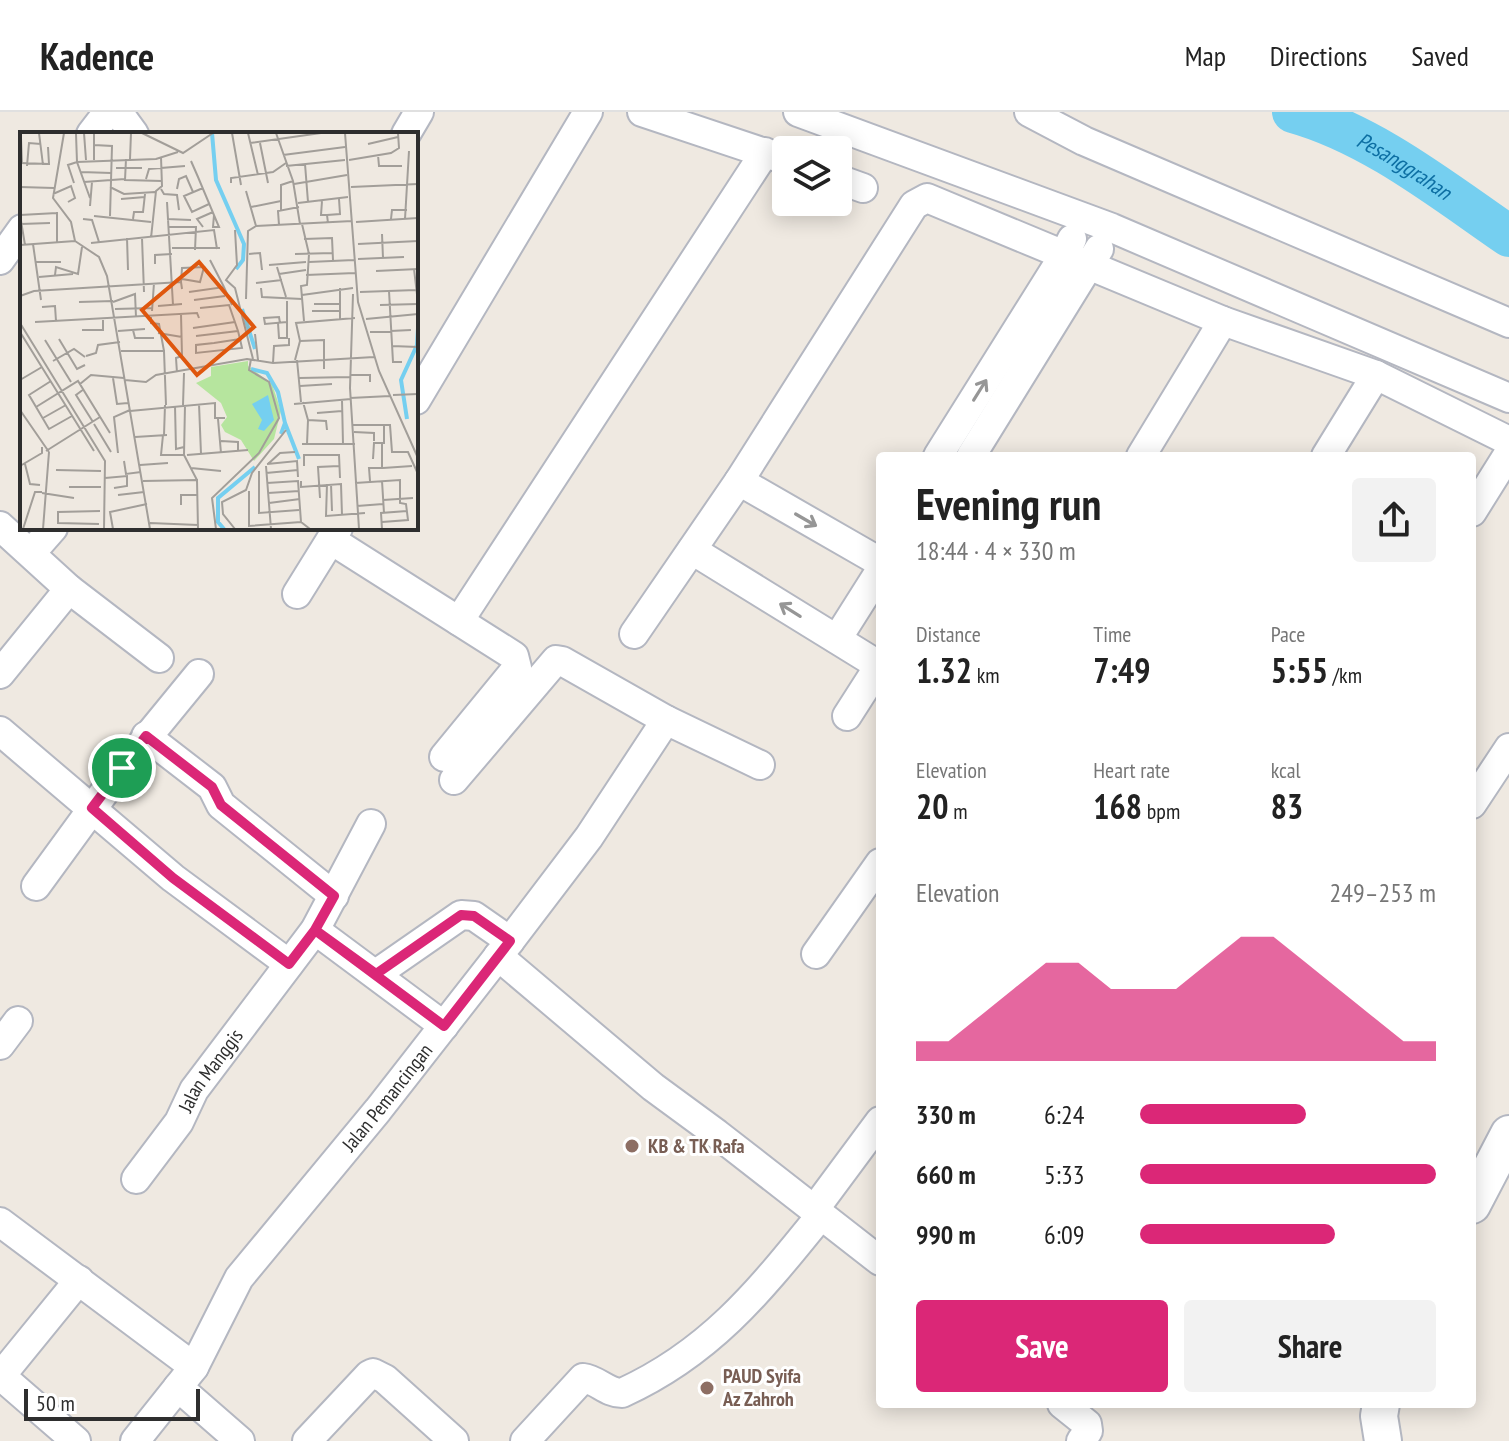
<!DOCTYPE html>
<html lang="en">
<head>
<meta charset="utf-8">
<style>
	:root { --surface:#fff; --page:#f2f2f2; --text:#222; --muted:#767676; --line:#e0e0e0; --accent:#db2777 }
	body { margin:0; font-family:"PT Sans Narrow",sans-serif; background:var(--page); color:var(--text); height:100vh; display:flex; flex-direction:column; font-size:30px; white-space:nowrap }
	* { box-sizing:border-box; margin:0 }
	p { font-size:26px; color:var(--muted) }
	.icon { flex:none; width:44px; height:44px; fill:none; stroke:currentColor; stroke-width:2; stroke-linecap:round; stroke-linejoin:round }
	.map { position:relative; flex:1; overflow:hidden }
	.side { position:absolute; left:876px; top:340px; width:600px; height:956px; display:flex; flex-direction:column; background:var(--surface); border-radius:8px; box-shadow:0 4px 20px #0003 }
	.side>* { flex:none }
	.tools { position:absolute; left:772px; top:24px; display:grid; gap:16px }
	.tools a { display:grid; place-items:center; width:80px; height:80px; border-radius:8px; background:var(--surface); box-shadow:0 4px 20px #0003; font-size:40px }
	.scale { position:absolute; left:24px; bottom:20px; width:176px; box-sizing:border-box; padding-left:8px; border:4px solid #2e2e2e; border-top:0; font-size:22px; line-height:28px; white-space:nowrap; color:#2e2e2e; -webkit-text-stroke:6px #fff; paint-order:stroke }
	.pin { position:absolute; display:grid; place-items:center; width:68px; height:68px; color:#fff; margin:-34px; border:4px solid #fff; border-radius:50%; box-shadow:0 2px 8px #0007 }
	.round { display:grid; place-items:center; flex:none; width:84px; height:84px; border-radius:8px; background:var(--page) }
	.head { display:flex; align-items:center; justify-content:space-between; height:136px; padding:0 40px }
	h1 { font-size:44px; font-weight:800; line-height:60px }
	.metrics { display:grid; grid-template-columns:repeat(3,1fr); gap:12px; height:136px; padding:8px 40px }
	.metrics div { display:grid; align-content:center }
	.metrics b { font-size:34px; font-weight:800 }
	.metrics small { font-size:22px; font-weight:400 }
	.metrics p { font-size:22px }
	.chart { height:224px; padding:16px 40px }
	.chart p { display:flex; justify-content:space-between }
	.chart svg { width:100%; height:144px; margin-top:8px; fill:var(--accent); opacity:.7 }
	.action { display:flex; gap:16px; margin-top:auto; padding:16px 40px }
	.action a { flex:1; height:92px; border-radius:8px; background:var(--accent); color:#fff; font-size:32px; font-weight:800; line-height:92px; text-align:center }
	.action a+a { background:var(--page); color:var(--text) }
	ul { padding:0 40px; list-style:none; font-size:26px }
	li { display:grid; grid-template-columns:128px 96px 1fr; align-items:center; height:60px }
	li i { height:20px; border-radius:10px; background:var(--accent) }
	header { display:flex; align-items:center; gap:48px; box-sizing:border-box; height:112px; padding:0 40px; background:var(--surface); border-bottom:2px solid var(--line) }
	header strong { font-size:38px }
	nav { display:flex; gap:44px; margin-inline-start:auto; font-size:28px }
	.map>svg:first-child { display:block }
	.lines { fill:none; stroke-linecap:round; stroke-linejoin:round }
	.river { stroke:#75cff0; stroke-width:42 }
	.minor-casing { stroke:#b4b7c1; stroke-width:32 }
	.tertiary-casing { stroke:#b4b7c1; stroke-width:40 }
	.minor { stroke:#fff; stroke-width:28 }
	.tertiary { stroke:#fff; stroke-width:36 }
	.oneway { stroke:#969696 }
	.route-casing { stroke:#fff; stroke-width:16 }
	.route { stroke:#db2777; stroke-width:10 }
	.education-dot { fill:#8d6e63; stroke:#fff; stroke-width:3 }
	.labels { text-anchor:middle; stroke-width:6; stroke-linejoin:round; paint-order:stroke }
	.street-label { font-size:20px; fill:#2e2e2e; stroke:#fff }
	.education-label { font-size:20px; font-weight:bold; fill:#785e54; stroke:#fff; text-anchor:start }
	.water-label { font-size:22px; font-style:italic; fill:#0d6fa3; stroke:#fff }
	.inset-river { fill:none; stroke:#75cff0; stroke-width:4 }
	.inset-road { fill:none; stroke:#a29e99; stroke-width:2 }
	.view { fill:#df570e; fill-opacity:0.15; stroke:#df570e; stroke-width:4 }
	.inset-edge { fill:none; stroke:#2e2e2e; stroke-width:4 }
</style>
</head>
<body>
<header>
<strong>Kadence</strong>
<nav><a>Map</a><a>Directions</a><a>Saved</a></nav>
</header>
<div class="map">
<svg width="1509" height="1329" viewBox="0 0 1509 1329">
	<rect width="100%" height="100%" fill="#efe9e1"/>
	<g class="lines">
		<path class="river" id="s1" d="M1293,0C1372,22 1442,78 1509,124"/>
		<g class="minor-casing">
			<g id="minor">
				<path d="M118,0L134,22"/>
				<path d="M642,0L786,48"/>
				<path d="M798,0L1112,116L1509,286"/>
				<path d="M1029,0L1084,29L1509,211"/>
				<path d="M91,22L108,0"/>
				<path d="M406,22L419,0"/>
				<path d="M838,67L863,76"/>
				<path d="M0,148L22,117"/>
				<path d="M416,288L588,0"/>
				<path d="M938,344L1064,143L1072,127"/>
				<path d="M971,344L1099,137"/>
				<path d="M1141,344L1223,209"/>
				<path d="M1326,344L1376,263"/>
				<path d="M739,369L880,450"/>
				<path d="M1472,400L1509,341"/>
				<path d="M0,414L69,477L159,546"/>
				<path d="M331,428L514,544L517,556L444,645"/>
				<path d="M692,438L880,554"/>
				<path d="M31,441L53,416"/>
				<path d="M297,482L338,416"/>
				<path d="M459,509L765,40"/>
				<path d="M634,522L739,369L914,93L927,86L1223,209L1376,263L1509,329"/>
				<path d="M837,527L880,459"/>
				<path d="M0,562L69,477"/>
				<path d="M847,604L879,554"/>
				<path d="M0,619L173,766L289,852"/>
				<path d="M146,624L212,675L221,693L334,784"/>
				<path d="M454,668L556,548L562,549L666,608"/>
				<path d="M1472,692L1509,636"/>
				<path d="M36,774L122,656L199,562"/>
				<path d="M315,818L444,914"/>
				<path d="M816,842L880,751"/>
				<path d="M498,844L653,975L717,1022L880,1149"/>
				<path d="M376,862L461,803L474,804L510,829"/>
				<path d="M0,933L18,909"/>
				<path id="s2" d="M136,1067L179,1010L194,978L315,818L371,712"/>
				<path d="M814,1098L880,1009"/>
				<path d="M0,1110L194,1255"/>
				<path d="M1,1264L76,1329"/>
				<path d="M0,1265L79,1168"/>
				<path d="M178,1275L240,1329"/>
				<path d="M1062,1292L1087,1312L1088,1319L1081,1329"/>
				<path id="s3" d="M135,1329L194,1255L239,1166L378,998L510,829L589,725L666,608L760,653"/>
				<path d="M307,1329L369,1263L373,1261L385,1267L454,1329"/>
				<path d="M525,1329L583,1266C598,1268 607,1281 622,1281C712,1240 761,1177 821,1103"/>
			</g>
		</g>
		<g class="tertiary-casing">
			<g id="tertiary">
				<path d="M1472,1093L1509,1022"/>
				<path d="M1381,1292L1379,1304L1383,1329"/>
			</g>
		</g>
		<use href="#minor" class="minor"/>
		<use href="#tertiary" class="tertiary"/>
	</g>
	<defs><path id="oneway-shaft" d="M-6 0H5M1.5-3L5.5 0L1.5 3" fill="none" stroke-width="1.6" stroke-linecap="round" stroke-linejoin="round" transform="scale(2)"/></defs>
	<g class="oneway">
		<use href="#oneway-shaft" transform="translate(980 278) rotate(-58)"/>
		<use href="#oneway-shaft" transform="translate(806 408) rotate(30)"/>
		<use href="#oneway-shaft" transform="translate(790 498) rotate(-148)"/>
	</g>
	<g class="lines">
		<g class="route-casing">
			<path id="route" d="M122,656L92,696L173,766L289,852L315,818L444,914L510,829L474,804L461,803L376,862L315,818L334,784L221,693L212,675L146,624L122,656"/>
		</g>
		<use href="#route" class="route"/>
	</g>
	<g class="education-dot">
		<circle cx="632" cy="1034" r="8"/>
		<circle cx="707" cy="1276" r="8"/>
	</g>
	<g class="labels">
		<g class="street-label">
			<text dy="7" stroke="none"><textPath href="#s2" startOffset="132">Jalan Manggis</textPath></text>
			<text dy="7" stroke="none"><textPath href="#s3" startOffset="428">Jalan Pemancingan</textPath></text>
		</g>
		<g class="education-label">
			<text x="648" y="1041">KB &amp; TK Rafa</text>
			<text x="723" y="1271">PAUD Syifa<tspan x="723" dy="23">Az Zahroh</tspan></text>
		</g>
		<g class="water-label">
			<text dy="8" stroke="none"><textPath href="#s1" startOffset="124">Pesanggrahan</textPath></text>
		</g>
	</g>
	<g transform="translate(20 20)">
		<rect width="398" height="398" fill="#efe9e1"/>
		<path d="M228,229V234L252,252L261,279L254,307L234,329L221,308L205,300L201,293L207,285L201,271L176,251L191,244V235Z" fill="#b6e59e"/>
		<path d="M248,263L254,288L244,299L238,297L242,288L232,272Z" fill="#75cff0"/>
		<path class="inset-river" d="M192,1L196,48L224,112L223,128L216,137M222,177L235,217M231,237L247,241L258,260L265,291L261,302M387,287L381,248L397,213L398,196M265,291L279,327M204,397L198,390V366L235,335"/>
		<path class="inset-road" d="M19,1L23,33M44,1L33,66L51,90L55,109L79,125L87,144L130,397M64,1L66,28M122,1L163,21L193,1M212,1L221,53M228,1L238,43M256,1L273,49L280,92M325,1L338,170L359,239L398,326M56,2L57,30L70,66M1,6L2,32M230,11L301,1M240,11L248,51M348,12L378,5M74,13L92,14L90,84M263,23L325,15M358,23L359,34H382M106,27L105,48L142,49M110,27L111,1M74,28V1M329,28L371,21L379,16L378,1M171,29L178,45L199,95H193L194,83M0,31L29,32L28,15M285,32L288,70M7,34L9,11L21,12M266,34L325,28M96,36H122M61,40L91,41M126,47L129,37L165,34M64,50L105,47M54,51L48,33L57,30L136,27L158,20M211,51V46L253,40L266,31M274,52L327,43M0,55L34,56M90,55L104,62L135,60M331,55L398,52M183,56L164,64L172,80L189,72M141,57L144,62L157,63L159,78M157,57L159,47L166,44L173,60M226,59L236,94M33,62L51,54L55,66L48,70M101,67L125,65M302,69L301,83H307L308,91M147,70L153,173M278,71L328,65M70,74L72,50M231,75L261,69M261,79V53L273,49M0,83L37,81M0,83L5,113M307,83L320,82L319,67M74,84L131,90M63,87L72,88L79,110M113,87L114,80H123L125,62M147,87L171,88M371,87L372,78H387M385,87L389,19M336,90L398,86M1,92L30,91M282,92L289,122L287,153L281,154L284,189M259,93L258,79L279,75M236,94L332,89M148,95H176L175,118M183,95L177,87L193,80M215,98L217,133L206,148L215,156L233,227M362,102L363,126M107,106L108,138M122,106L124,160M131,106L136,59L142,54L141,25M284,107L312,106L313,128M37,110V80M71,111L194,98L197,117M13,112L21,168M338,112L398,109M0,113L55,109M152,116H200M229,122L240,121L242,138M275,122L313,121M338,127L384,125M190,128L204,155M15,130H41M289,130L334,128M135,132V123L152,122M249,133L286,130M257,135L266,165M394,137L398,171M356,139L398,137M259,142L286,138M35,143L36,135L58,142L62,115M286,143L335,141M19,145L53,142M162,147L180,150L184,135L162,136L161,150L162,157M236,151L262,148M241,156L242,165L282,167M320,156V187M369,159L373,230H382M169,160L204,155L212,173M340,160L396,158M333,162L330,256L339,397M282,163L333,156M0,164L14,159L161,150M226,167L228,99L236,94M174,168L205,164M267,169V206M59,170L93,169M93,170L115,162L116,185M294,172H320M360,173L398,172M138,174L162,172M22,175L35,174L36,189M180,176L209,173L218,199L220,207L222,216L176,221V213L194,211L220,207H222M95,177L132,176M132,179L134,151M292,179H320M131,184V191L139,192L144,219M346,187L398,182M15,190L177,181L179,186M0,191L85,329L84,397M258,191L259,206H268M260,191L259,185L244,186L245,192L267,190M173,196L215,190M62,198H83V186M113,198L115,206H134M98,199L125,197M0,200L74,319M350,200L391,198M138,201L162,205M235,202L238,228M176,204L218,199M39,207L57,237L65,233M25,208L51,250M280,209L304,208V237M372,214L398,215M101,219H144L146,273M66,224L76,221L78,213L100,210M275,228L280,209L276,191L335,186M277,228L281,270M33,229L54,217L65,225M253,231L254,214L269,213V206M157,241L156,226L162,224L161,182M330,243H350V250M93,246L97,272L108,271M279,246L330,245M0,248L22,235M105,248L126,250L136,243L227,227L253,231L354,225M31,249L9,263L29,297L52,284M60,252L71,243L104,246M280,254L312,252M64,257L56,263L73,290M373,263L398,262M330,266L370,264M322,268L323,312M283,270L288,288L306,289L307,298M179,272L181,322M274,272L331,267M163,273L164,241M165,273L164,323L177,348L178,397M155,274L156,317L164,315M16,275L58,249L90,301M0,278L29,320M110,279L195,271V286H205M297,281L322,279M23,286L46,273M198,287L201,321M74,292L91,320M333,293H370L372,320H388L398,342M334,300L354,301V309M143,303L141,323H164M144,303L145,273M115,305L147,303M201,309L218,310V319M282,312H335M287,312L288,288M26,319L80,285M98,321L94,285L110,278M167,323L228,318M353,327L354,311H364V292M104,329L106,342L121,340M5,332L10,352L20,353M247,332L277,329L278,345M248,332L260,321L275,320M120,333L148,331M0,334L22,321V315M246,334L251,397M284,334V323H319L320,346M171,336L201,339M363,336L392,334M36,338L81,339M239,339V381L279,378M246,341L278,338M85,346L107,344V354L94,356M123,349L178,348M281,349V355L321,352L322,383M350,349L349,336H362V311M362,349L364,381M247,351L278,349L281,390L290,397M335,351L380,348V371L386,372L388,388L362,390M307,352L306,384L345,381M311,352L312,379M49,355H81M229,359V394L281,390M22,361L54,366M248,361L279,359M98,363L124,360M300,366L298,335L319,334M363,368L393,366M249,371L280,367M161,373V363H177M337,374L363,372M130,391L178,393M79,392L38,391V380L80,379M3,397L15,360H22M23,397L29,320M93,397L90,380L127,372M196,397L192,366L239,321L259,286L249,250L229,238L231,227M215,397L203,382L202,370L226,358L232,341L266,298M362,397L361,381L387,379"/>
		<path class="view" d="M179,130L234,195L177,243L122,178Z"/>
		<rect width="398" height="398" class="inset-edge"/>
	</g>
</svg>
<div class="tools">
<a><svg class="icon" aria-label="layers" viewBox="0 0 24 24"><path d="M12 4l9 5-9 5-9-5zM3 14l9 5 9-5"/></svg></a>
</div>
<div class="scale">50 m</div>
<div class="pin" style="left:122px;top:656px;background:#1e9e55"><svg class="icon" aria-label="arrive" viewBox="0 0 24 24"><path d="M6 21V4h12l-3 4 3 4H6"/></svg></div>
<section class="side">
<div class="head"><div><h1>Evening run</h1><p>18:44 · 4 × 330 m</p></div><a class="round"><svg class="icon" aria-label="share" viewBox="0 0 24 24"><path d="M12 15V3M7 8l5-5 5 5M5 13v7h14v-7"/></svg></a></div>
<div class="metrics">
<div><p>Distance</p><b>1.32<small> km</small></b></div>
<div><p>Time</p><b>7:49</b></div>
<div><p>Pace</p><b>5:55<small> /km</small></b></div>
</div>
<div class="metrics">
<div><p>Elevation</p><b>20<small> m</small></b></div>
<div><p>Heart rate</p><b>168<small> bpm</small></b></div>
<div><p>kcal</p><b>83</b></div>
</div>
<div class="chart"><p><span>Elevation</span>249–253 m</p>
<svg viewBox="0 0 160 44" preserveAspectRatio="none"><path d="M0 44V38L10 38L20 30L30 22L40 14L50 14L60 22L70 22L80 22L90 14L100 6L110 6L120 14L130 22L140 30L150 38L160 38V44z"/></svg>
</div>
<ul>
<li><b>330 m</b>6:24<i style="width:56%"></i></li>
<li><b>660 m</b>5:33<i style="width:100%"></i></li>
<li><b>990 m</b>6:09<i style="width:66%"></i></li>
</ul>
<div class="action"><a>Save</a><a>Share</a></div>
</section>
</div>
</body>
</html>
